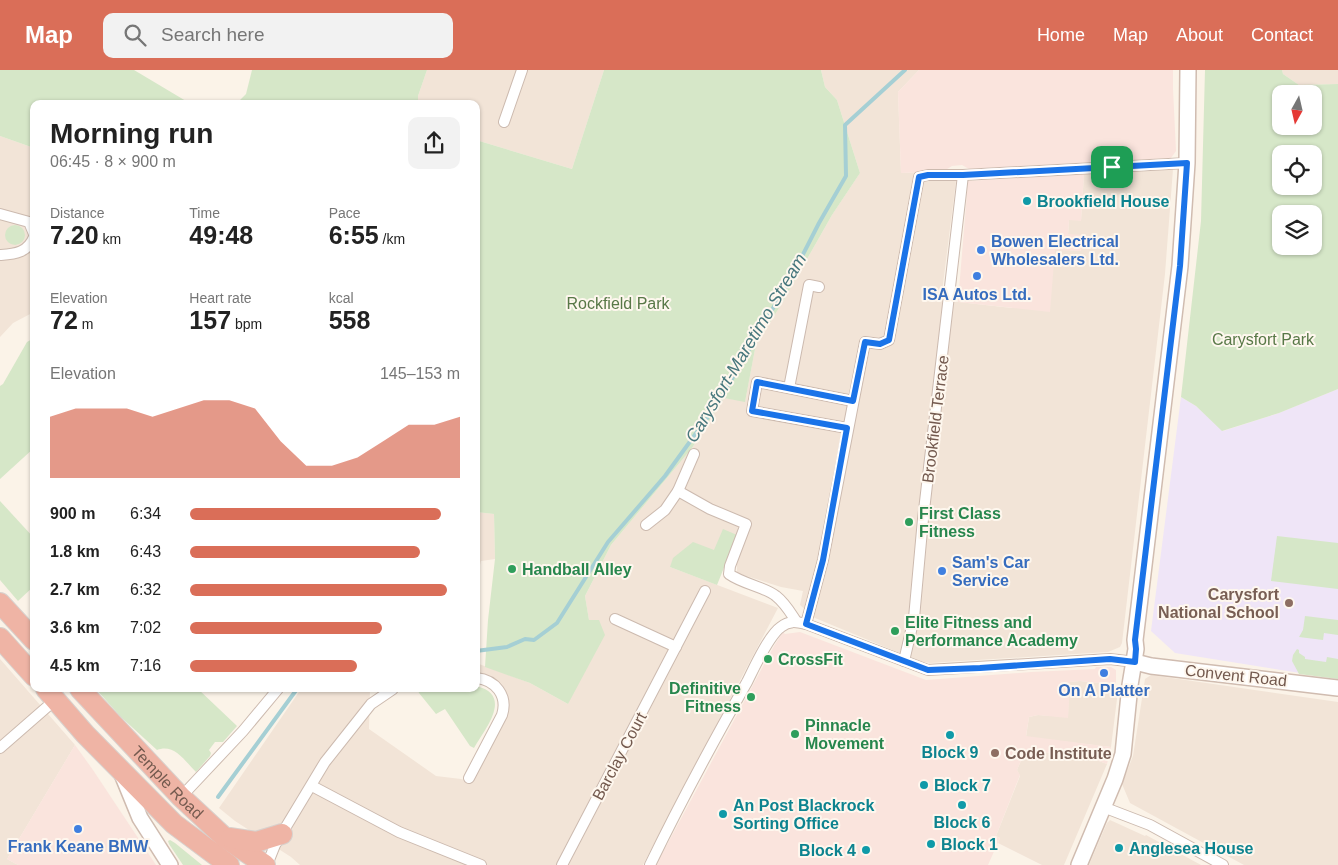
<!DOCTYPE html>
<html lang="en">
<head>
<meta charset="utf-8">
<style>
	:root { --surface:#fff; --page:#f2f2f2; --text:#222; --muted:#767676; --accent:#da6e58 }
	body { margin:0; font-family:Helvetica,sans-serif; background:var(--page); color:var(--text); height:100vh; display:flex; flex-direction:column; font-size:19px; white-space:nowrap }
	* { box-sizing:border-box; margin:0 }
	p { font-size:16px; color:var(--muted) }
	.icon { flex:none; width:28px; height:28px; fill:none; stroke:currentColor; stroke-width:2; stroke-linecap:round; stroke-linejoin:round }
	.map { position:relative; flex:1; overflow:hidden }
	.details { position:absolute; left:30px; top:30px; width:450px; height:592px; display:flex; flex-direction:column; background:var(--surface); border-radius:10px; box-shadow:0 1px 4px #0004 }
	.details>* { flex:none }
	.needle { width:32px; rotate:188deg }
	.buttons { position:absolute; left:1272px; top:15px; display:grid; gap:10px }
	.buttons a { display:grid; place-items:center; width:50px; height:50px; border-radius:10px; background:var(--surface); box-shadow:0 1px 4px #0004; font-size:25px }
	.pin { position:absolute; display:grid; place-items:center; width:42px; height:42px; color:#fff; margin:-21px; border-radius:10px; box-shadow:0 2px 8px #0006 }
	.round { display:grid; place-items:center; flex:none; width:52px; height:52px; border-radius:10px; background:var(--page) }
	.headline { display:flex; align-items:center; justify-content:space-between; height:85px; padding:0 20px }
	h1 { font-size:28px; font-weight:700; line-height:38px }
	.stats { display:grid; grid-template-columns:repeat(3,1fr); gap:8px; height:85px; padding:5px 20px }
	.stats div { display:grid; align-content:center }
	.stats b { font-size:25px; font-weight:700 }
	.stats small { font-size:14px; font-weight:400 }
	.stats p { font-size:14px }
	.chart { height:140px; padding:10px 20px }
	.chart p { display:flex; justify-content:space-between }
	.chart svg { width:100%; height:90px; margin-top:5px; fill:var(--accent); opacity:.7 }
	ul { padding:0 20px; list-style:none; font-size:16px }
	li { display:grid; grid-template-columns:80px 60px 1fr; align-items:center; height:38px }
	li i { height:12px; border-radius:6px; background:var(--accent) }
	header { display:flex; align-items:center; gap:30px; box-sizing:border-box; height:70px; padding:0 25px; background:var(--accent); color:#fff }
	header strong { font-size:24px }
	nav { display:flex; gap:28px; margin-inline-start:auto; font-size:18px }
	.search { width:350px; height:45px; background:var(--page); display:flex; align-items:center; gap:12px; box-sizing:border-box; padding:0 18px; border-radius:10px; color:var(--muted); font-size:19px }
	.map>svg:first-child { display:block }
	.residential { fill:#f2e4d7 }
	.commercial { fill:#fae4dd }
	.education { fill:#efe5f7 }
	.green { fill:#d6e7c8; fill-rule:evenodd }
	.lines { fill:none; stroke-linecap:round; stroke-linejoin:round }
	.stream { stroke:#a5cfd4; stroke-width:4 }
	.street-casing { stroke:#ccbaaf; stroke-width:12 }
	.secondary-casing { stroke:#d0bcb0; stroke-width:18 }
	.highway-casing { stroke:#d8d1cd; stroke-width:22 }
	.street { stroke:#fff; stroke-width:10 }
	.secondary { stroke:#fff; stroke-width:15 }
	.highway { stroke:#efb4a5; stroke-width:20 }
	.route-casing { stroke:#fff; stroke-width:10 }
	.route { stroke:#1a73e8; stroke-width:6 }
	.culture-dot { fill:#0f9aa8; stroke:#fef7ee; stroke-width:2 }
	.shop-dot { fill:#3f7fe0; stroke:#fef7ee; stroke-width:2 }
	.leisure-dot { fill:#2e9e5b; stroke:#fef7ee; stroke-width:2 }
	.education-dot { fill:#8d6e63; stroke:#fef7ee; stroke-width:2 }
	.labels { text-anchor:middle; stroke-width:4; stroke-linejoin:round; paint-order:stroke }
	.culture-label { font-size:16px; font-weight:bold; fill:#0d838f; stroke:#fef7ee; text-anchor:start }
	.shop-label { font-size:16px; font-weight:bold; fill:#366cbe; stroke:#fef7ee }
	.park-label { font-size:16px; fill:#587847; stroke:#fef7ee }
	.street-label { font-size:16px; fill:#73594e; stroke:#fef7ee }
	.leisure-label { font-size:16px; font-weight:bold; fill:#27864d; stroke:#fef7ee; text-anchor:start }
	.education-label { font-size:16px; font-weight:bold; fill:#785e54; stroke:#fef7ee; text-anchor:end }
	.water-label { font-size:18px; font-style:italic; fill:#47777d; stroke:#fef7ee }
</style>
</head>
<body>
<header>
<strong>Map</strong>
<div class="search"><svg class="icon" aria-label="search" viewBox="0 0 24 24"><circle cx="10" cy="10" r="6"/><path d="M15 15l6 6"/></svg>Search here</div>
<nav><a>Home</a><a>Map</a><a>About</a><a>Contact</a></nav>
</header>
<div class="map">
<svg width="1338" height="795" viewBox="0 0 1338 795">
	<rect width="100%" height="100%" fill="#fbf3e8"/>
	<g class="residential">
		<path d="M427,0H604L572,99L476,70V34H418V26Z"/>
		<path d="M821,0H919L898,22L901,103L944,101L956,111L941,230L1012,238L1055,179L1081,181L1068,165L1069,150H1081L1084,104L1173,99L1165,204L1122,573L1120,577L1108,582L930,593L919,591L815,548L800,535L803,521L781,517L737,503V465L715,480L670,497L778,538L643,795H300L291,787L235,751L219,738L301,619H370L369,659L436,706L461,709L471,712L508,640L507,627L503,619L478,604L479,594L530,613L568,634L589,550L585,526L611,475L692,378L724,328L745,331L756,274L781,235L832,145L860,103L837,30L825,17Z"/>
		<path d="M1282,0H1338V14L1299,15L1283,4Z"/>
		<path d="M0,66L34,78V242L13,253L0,267Z"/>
		<path d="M476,442L494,444L495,489L481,491L476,510Z"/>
		<path d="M0,589L75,675L7,789L18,795H0Z"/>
		<path d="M1151,605L1338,632V795H1244L1130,733L1122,714L1133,686L1145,609Z"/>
		<path d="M1080,611L1116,615L1117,629L1111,677L1026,667L1029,647L1038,645L1068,647L1069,612Z"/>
		<path d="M1025,681L1083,685L1107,694L1064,795H1042L998,773L1000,768L996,766L1020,706L1017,700Z"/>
		<path d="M1110,750L1145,766L1146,765L1201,795H1089L1107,753Z"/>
	</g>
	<g class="commercial">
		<path d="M919,0H1173V19L1176,81L1171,88L969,99L962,95L952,96L944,101L901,103L898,22Z"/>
		<path d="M1084,104L1081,151L1069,150L1068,164L1082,165L1081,181L1055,180L1050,242L958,232L968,111Z"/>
		<path d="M783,562L785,564L800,562L926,610L1031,602L1095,599L1096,597H1111L1116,600V615L1080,611L1070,612L1068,648L1038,645L1029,647L1026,666L1111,677L1107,694L1083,685L1025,681L1017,700L1020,705L996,766L1000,768L988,795H656L774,576Z"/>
		<path d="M75,675L93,700L156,795H18L7,789Z"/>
	</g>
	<path class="education" d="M1338,319V609L1175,583L1151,561L1181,327L1196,336L1223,361L1279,343Z"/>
	<g class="green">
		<path d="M0,0H134L191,34H34V78L0,66Z"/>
		<path d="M252,0H427L418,26V34H236L246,24Z"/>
		<path d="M604,0H821L825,17L837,30L860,103L832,145L781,235L756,274L745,332L724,328L692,378L611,475L585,526L589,550H599L605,565L568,634L530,613L485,597L488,550L495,489L494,444L476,442V70L572,99Z"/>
		<path d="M1205,0H1282L1283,4L1299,15L1338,14V319L1279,343L1222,361L1196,336L1181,327L1201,151ZM1281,24H1314V56H1281ZM1281,84H1314V116H1281ZM1281,144H1314V176H1281Z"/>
		<circle cx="15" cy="165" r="10"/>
		<path d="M34,268V378L0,409V316L3,314L27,272Z"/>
		<path d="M0,431L34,468V516L18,531L0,510Z"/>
		<path d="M723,459L737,465L717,515L670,497L673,488L693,472L714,480Z"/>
		<path d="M1277,466L1338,473V519L1271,511Z"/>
		<path d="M1305,546L1338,550V565L1324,563L1323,570L1299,567L1303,560Z"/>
		<path d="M1297,579L1299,580V583L1305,587V589L1326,592L1327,587L1338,589V609L1299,604L1292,591L1293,585Z"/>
		<path d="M476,616C514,625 485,659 474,678L470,676L445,639L436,644L419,623L418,620L476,619Z"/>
		<path d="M96,619H198L237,656L223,672H215L209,680L211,683L210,686L196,702C185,691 174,673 157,680L121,647Z"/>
		<path d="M170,770L175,773L202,795H183L169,774L168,771Z"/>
	</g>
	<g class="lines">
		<g class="stream">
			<path d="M476,581L507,577L525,569L534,570L557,553L608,472L665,406L718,333L794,202L819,153L846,106L845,55L905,0"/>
			<path d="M218,727L297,619"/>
		</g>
		<g class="street-casing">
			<g id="street">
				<path d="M504,52L522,0"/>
				<path d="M0,144L29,152L34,164"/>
				<path d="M1,185C16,184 28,182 34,167"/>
				<path d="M789,318L809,215L819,217"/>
				<path d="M847,358L752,341L757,312L853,331"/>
				<path d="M678,421L710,439L746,454L730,496L729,504C743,514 765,517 776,526C785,533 790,542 796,551"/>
				<path d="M646,455L665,440L678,421L694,384"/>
				<path d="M615,549L676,577"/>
				<path d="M806,554L823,490L865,272L880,274L889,270L919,107L928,105H963L1187,93"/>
				<path d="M904,591L914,548L923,449L963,105"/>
				<path d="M0,678L55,630"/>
				<path d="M469,708L502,645C508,626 496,610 476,608"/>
				<path d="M312,716L399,762L481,795"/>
				<path d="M181,727L243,661L278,619"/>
				<path d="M1103,737L1150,755L1223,795"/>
				<path d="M267,795L275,775L325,692L371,634L393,619"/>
				<path d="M562,795L705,521"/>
				<path d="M650,795C680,733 713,672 747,612C754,598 769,565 781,557C789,550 797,552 806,554L928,600L1110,589L1135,592"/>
			</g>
		</g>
		<g class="secondary-casing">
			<g id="secondary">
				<path d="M1135,592L1151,596L1338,618"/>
				<path d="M122,704L140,748L170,795"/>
				<path d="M1079,795L1115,709L1123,684L1130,615L1136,579L1135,570L1180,196L1187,93L1188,0"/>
			</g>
		</g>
		<g class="highway-casing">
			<g id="highway">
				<path d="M0,533L34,570"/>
				<path d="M0,568L34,606"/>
				<path d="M46,619L85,664L174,754L229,795"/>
				<path id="s1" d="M80,619L181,727L224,767L265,795"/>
				<path d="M231,768L256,772L282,764"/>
			</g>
		</g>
		<use href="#street" class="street"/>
		<use href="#secondary" class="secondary"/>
		<use href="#highway" class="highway"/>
	</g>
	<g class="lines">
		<g class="route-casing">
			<path id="route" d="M1187,93L1180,196L1135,570L1136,579L1135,592L1110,589L980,598L928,600L806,554L823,490L847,358L752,341L757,312L853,331L865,272L880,274L889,270L919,107L928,105H963Z"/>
		</g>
		<use href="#route" class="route"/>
	</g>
	<g class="culture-dot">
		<circle cx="1027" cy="131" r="5"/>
		<circle cx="950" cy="665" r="5"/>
		<circle cx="924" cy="715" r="5"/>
		<circle cx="962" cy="735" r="5"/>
		<circle cx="723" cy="744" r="5"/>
		<circle cx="931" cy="774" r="5"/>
		<circle cx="1119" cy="778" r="5"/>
		<circle cx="866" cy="780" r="5"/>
	</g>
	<g class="shop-dot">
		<circle cx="981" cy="180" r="5"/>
		<circle cx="977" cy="206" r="5"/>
		<circle cx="942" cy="501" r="5"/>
		<circle cx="1104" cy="603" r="5"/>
		<circle cx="78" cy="759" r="5"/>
	</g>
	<g class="leisure-dot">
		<circle cx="909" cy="452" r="5"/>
		<circle cx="512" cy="499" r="5"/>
		<circle cx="895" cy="561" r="5"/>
		<circle cx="768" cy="589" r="5"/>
		<circle cx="751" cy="627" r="5"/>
		<circle cx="795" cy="664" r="5"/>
	</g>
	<g class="education-dot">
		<circle cx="1289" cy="533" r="5"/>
		<circle cx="995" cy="683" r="5"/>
	</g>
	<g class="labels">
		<g class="culture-label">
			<text x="1037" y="137">Brookfield House</text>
			<text x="950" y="688" text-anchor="middle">Block 9</text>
			<text x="934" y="721">Block 7</text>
			<text x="733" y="741">An Post Blackrock<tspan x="733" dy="18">Sorting Office</tspan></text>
			<text x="962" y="758" text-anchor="middle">Block 6</text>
			<text x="941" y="780">Block 1</text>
			<text x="1129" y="784">Anglesea House</text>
			<text x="856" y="786" text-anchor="end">Block 4</text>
		</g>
		<g class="shop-label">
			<text x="991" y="177" text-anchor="start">Bowen Electrical<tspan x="991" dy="18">Wholesalers Ltd.</tspan></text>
			<text x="977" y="230">ISA Autos Ltd.</text>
			<text x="952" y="498" text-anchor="start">Sam's Car<tspan x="952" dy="18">Service</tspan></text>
			<text x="1104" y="626">On A Platter</text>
			<text x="78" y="782">Frank Keane BMW</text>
		</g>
		<g class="park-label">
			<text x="618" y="239">Rockfield Park</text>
			<text x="1263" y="275">Carysfort Park</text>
		</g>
		<g class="street-label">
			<text transform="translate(935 349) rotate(-83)" y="6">Brookfield Terrace</text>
			<text transform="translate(1236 605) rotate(6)" y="6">Convent Road</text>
			<text transform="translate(619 686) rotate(-62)" y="6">Barclay Court</text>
			<text dy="6" stroke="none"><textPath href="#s1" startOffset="128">Temple Road</textPath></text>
		</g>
		<g class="leisure-label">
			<text x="919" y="449">First Class<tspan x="919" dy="18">Fitness</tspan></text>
			<text x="522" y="505">Handball Alley</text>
			<text x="905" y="558">Elite Fitness and<tspan x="905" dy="18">Performance Academy</tspan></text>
			<text x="778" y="595">CrossFit</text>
			<text x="741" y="624" text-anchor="end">Definitive<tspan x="741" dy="18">Fitness</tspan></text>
			<text x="805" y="661">Pinnacle<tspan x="805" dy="18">Movement</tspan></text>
		</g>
		<g class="education-label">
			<text x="1279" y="530">Carysfort<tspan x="1279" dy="18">National School</tspan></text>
			<text x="1005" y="689" text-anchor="start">Code Institute</text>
		</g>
		<g class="water-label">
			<text transform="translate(746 278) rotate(-59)" y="6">Carysfort-Maretimo Stream</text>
		</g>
	</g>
</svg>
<div class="buttons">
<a><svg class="needle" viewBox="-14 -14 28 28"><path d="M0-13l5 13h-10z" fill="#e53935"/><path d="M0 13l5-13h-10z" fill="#767676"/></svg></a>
<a><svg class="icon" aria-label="locate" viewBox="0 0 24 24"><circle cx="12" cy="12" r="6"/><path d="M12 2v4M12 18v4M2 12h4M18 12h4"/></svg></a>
<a><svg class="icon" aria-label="layers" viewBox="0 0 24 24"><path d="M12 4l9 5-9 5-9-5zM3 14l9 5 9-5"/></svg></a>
</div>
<div class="pin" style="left:1112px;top:97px;background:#1e9e55"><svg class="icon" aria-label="arrive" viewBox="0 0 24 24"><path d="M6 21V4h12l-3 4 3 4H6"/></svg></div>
<section class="details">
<div class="headline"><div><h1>Morning run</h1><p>06:45 · 8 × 900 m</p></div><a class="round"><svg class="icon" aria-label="share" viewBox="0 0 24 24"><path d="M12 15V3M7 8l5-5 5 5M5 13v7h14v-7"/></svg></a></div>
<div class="stats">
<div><p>Distance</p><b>7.20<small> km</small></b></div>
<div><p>Time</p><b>49:48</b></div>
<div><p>Pace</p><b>6:55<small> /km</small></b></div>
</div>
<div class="stats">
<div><p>Elevation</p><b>72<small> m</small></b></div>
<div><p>Heart rate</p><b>157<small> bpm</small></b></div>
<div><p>kcal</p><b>558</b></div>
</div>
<div class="chart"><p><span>Elevation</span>145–153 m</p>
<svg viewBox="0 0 160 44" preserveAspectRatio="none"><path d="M0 44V14L10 10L20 10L30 10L40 14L50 10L60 6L70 6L80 10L90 26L100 38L110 38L120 34L130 26L140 18L150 18L160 14V44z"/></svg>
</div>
<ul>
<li><b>900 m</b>6:34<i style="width:93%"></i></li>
<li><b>1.8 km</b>6:43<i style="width:85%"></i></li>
<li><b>2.7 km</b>6:32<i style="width:95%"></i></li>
<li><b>3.6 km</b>7:02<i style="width:71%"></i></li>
<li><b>4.5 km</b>7:16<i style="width:62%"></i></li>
</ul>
</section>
</div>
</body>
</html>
